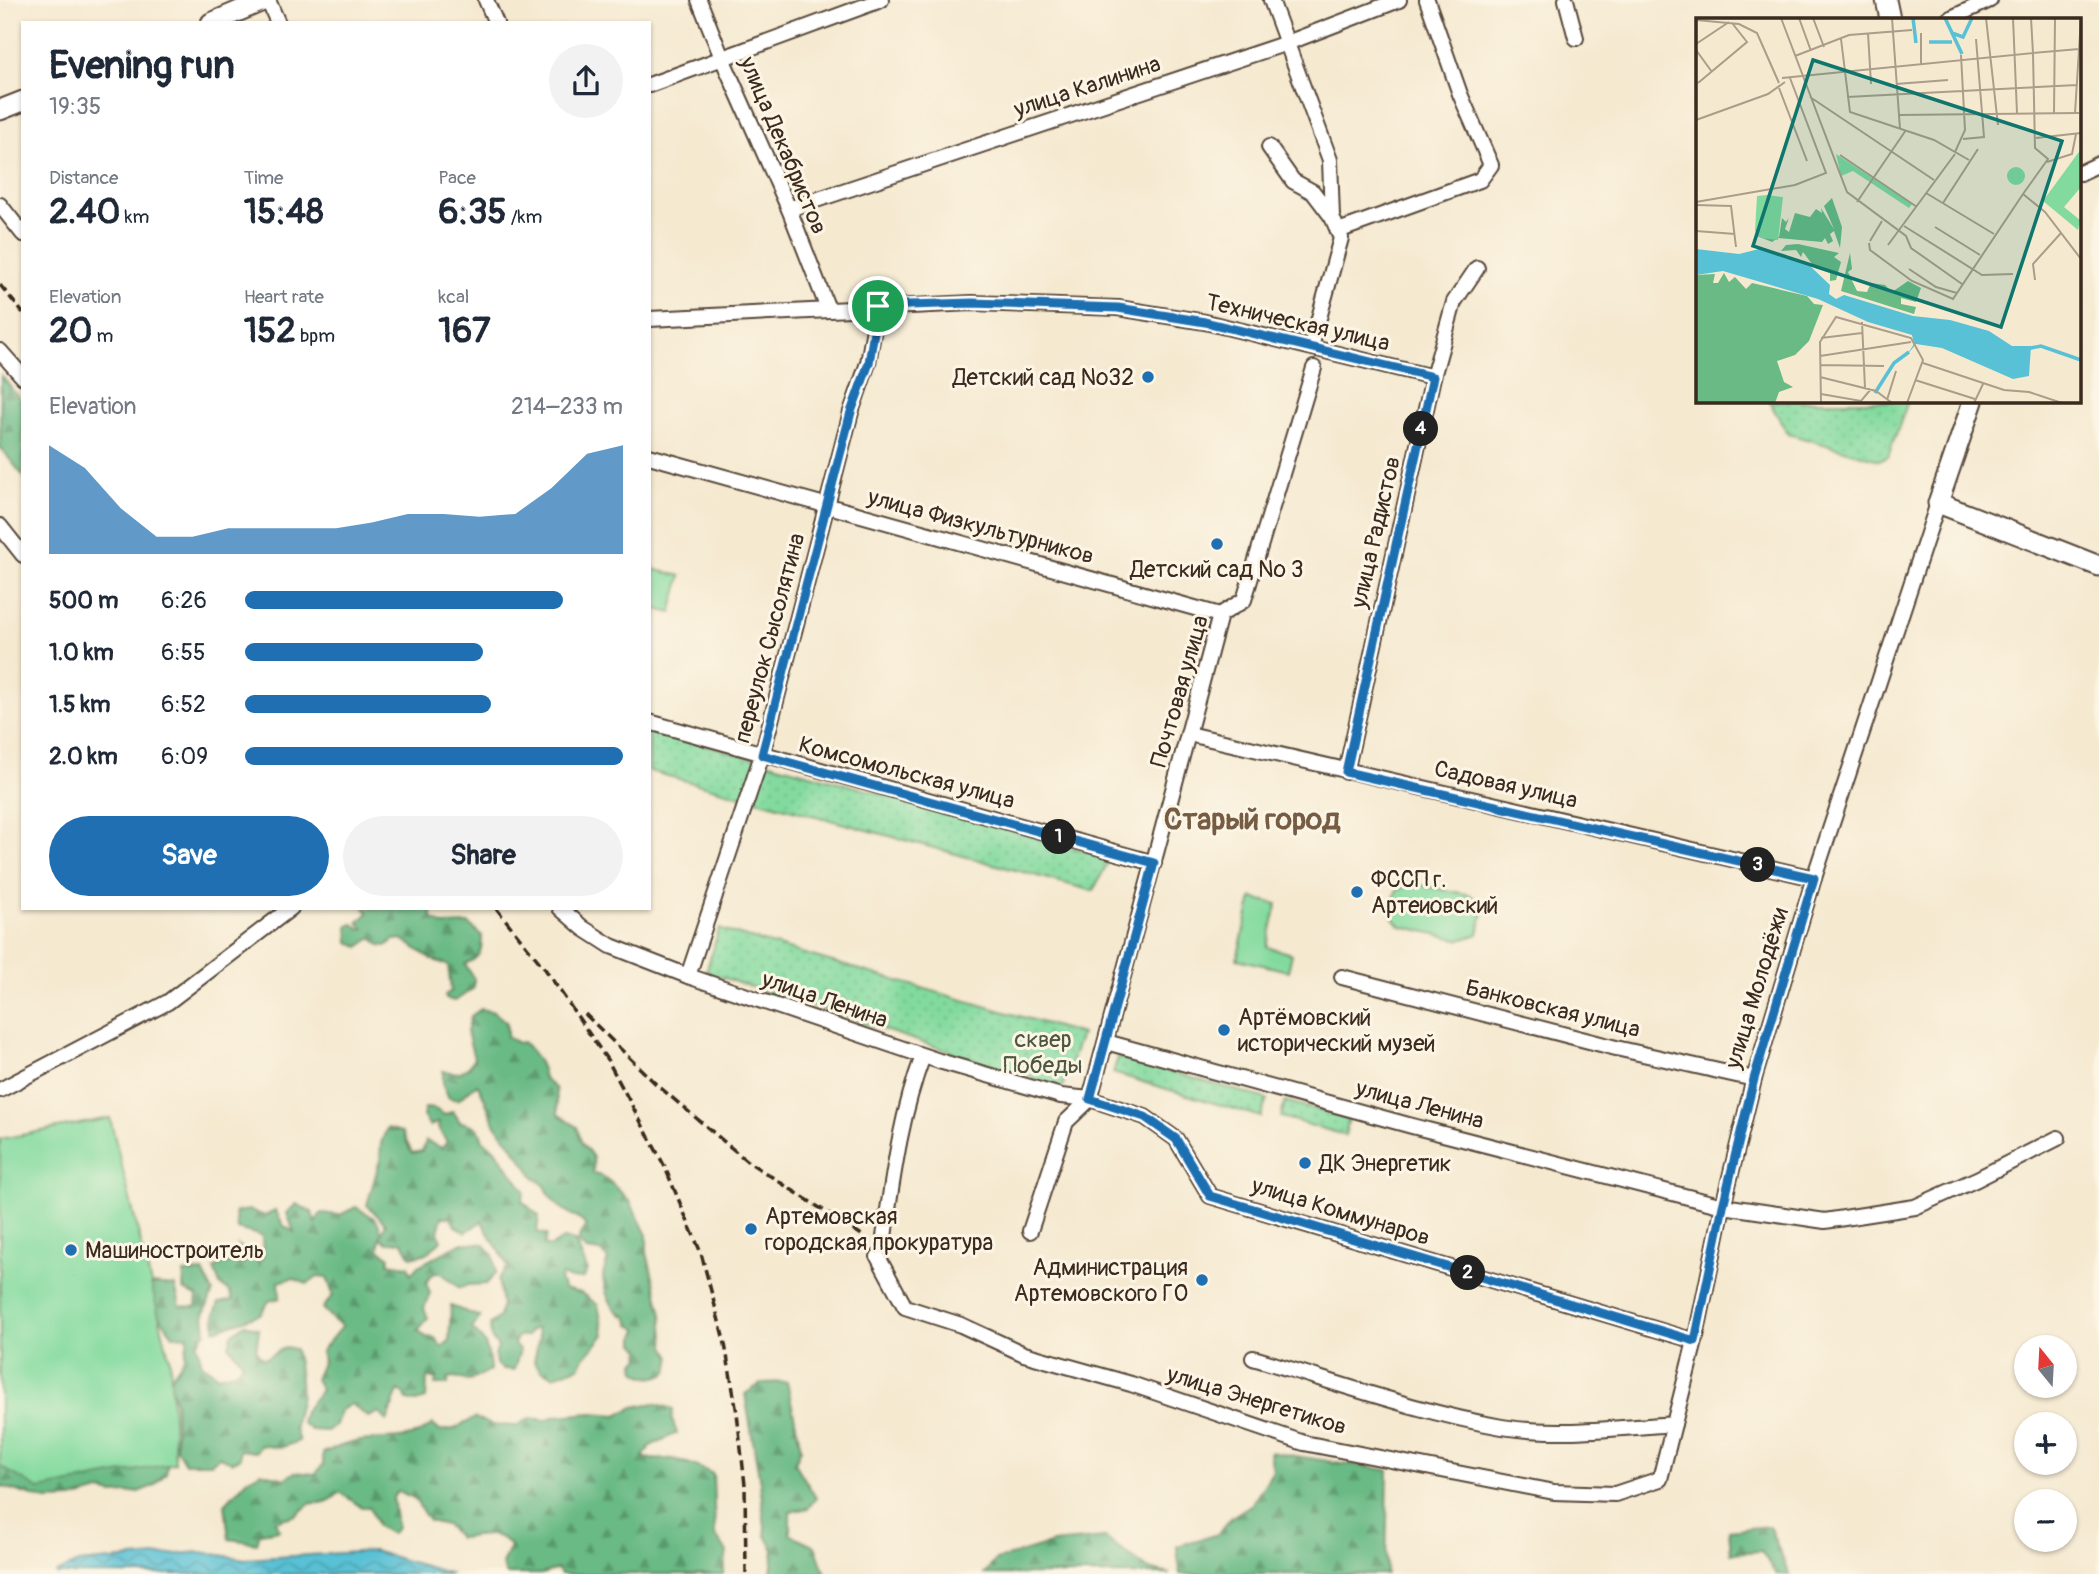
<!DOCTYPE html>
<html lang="en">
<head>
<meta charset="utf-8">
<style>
	:root { --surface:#fff; --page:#f2f2f3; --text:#1f2937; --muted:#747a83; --accent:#1f6fb2 }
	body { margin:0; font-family:Pangolin,sans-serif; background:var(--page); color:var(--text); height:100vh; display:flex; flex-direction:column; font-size:26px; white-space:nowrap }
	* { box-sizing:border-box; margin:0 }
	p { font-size:23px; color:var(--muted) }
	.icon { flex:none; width:38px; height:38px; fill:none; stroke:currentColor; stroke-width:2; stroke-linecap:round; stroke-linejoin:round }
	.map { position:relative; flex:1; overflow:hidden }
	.drawer { position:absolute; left:21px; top:21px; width:630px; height:889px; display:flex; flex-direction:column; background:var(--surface); border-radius:0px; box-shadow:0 2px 5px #0004 }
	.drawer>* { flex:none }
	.needle { width:46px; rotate:342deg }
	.tools { position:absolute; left:2014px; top:1335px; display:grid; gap:14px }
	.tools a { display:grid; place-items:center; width:63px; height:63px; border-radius:50%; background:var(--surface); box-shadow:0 2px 5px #0004; font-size:35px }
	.pin { position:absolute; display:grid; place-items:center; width:60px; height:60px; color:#fff; margin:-30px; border:4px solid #fff; border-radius:50%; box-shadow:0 2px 7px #0007 }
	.km { position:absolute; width:35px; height:35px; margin:-18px; border-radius:50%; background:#222; color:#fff; font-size:19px; line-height:35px; text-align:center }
	.round { display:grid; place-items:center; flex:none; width:74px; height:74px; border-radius:37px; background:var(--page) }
	.summary { display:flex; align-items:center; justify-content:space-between; height:119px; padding:0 28px }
	h1 { font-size:38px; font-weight:800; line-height:52px }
	.stats { display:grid; grid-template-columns:repeat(3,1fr); gap:10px; height:119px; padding:7px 28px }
	.stats div { display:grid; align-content:center }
	.stats b { font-size:35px; font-weight:800 }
	.stats small { font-size:19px; font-weight:400 }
	.stats p { font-size:19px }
	.chart { height:196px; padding:14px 28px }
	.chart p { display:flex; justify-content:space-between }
	.chart svg { width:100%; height:126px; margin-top:7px; fill:var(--accent); opacity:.7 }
	.primary-button { display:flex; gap:14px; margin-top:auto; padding:14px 28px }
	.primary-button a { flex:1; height:80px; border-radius:42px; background:var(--accent); color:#fff; font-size:28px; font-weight:800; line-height:80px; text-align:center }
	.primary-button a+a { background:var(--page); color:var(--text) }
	ul { padding:0 28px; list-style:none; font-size:23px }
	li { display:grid; grid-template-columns:112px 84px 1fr; align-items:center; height:52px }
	li i { height:18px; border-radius:9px; background:var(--accent) }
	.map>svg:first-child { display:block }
	.grass { fill:url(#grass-dots); stroke:#5e825e; stroke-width:2 }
	.forest { fill:url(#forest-firs); stroke:#527252; stroke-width:2 }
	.garden { fill:#82da9e; stroke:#5e825e; stroke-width:2 }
	.water { fill:url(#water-waves); stroke:#4a767a; stroke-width:2 }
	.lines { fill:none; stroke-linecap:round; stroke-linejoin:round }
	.minor-casing { stroke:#574739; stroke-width:18 }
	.major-casing { stroke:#574739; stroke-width:23 }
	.minor { stroke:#fff; stroke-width:14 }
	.major { stroke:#fff; stroke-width:19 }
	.rail { stroke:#3b2a1e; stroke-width:3.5; stroke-dasharray:10 5; stroke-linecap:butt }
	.route-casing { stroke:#fff; stroke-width:14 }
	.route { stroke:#1f6fb2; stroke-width:9 }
	.poi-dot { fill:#1f6fb2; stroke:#fcf5e5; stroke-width:2.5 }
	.labels { text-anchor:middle; stroke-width:6; stroke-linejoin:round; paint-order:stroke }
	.street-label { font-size:23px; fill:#3b2a1e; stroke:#fcf5e5 }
	.poi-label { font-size:23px; fill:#3b2a1e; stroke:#fcf5e5; text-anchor:start }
	.park-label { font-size:23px; fill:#4d563e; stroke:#fcf5e5 }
	.district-label { font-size:30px; font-weight:bold; fill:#765c43; stroke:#fcf5e5 }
	.inset-river { fill:none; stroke:#59c1d5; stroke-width:3.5 }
	.inset-road { fill:none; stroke:#ab9d89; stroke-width:2 }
	.view { fill:#0f766e; fill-opacity:0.15; stroke:#0f766e; stroke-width:3.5 }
	.inset-edge { fill:none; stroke:#3b2a1e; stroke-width:3.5 }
</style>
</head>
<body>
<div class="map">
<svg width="2099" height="1574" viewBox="0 0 2099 1574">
	<defs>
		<pattern id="grass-dots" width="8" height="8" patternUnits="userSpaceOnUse" patternTransform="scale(1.75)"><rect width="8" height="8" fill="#82da9e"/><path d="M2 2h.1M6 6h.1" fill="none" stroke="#71bb88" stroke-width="1.8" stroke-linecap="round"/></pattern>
		<pattern id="forest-firs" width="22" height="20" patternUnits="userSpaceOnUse" patternTransform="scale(1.75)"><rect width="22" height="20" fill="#69ba85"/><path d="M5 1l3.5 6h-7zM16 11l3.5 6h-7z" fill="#58976c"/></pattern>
		<pattern id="water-waves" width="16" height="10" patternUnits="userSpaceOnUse" patternTransform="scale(1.75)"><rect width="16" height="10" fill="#59c1d5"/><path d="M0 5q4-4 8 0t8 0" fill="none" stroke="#4b9dac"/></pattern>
	</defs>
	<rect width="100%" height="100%" fill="#fcf5e5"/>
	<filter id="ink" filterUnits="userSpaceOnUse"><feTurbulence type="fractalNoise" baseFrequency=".0143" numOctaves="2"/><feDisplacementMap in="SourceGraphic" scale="14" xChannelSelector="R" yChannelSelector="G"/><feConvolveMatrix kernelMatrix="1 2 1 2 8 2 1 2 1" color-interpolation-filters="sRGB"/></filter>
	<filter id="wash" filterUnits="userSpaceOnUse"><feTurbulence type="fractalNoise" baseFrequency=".00686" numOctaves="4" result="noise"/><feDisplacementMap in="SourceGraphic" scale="28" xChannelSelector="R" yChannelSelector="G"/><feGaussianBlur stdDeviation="1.57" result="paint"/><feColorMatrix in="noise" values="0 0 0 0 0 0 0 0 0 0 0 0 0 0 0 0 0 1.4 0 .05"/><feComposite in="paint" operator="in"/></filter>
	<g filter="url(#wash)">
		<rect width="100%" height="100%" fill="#f5e9d0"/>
		<g class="grass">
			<path d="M1769,401H1908L1888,457L1879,460L1788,434Z"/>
			<path d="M649,729L1110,858L1093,891L649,771Z"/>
			<path d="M719,929L1081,1034L1062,1088L706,972Z"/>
			<path d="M1118,1057L1267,1099L1261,1117L1113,1073Z"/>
			<path d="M1285,1101L1349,1119L1345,1135L1281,1117Z"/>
		</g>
		<g class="forest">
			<path d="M1,375L23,403V476L0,447Z"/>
			<path d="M364,908H433L432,918L443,925L469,924L482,936C482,952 480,958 465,964L474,979V988L455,1001L446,999L445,995L451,991L448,965L431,959L402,939L394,940L386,946L380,945L372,938L359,947L349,942L348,926L353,924L361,930L364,929L358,922L368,913Z"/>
			<path d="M481,1009L494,1012L507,1023V1037L518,1043L523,1042C534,1054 542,1063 544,1079L556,1089L558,1114L577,1127C579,1132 580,1141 583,1145C594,1157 594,1155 593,1173L607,1179L630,1201L647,1235V1253L662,1314L665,1346L671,1357L668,1372C656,1379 647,1380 636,1371L635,1363L640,1357L641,1349L635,1344V1336L638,1330L630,1324L627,1317C612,1312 604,1292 603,1277C603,1272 606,1265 608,1260L602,1252L586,1250L579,1243V1236L587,1226C577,1215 562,1212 553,1200C549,1196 548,1191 545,1186C541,1182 536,1180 533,1175C521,1158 510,1143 498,1128C489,1116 486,1097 477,1084L458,1100L449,1098L443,1086V1071L459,1073L469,1067L474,1058L467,1032L471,1016Z"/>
			<path d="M425,1108L435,1109L444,1115L453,1111L460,1122C473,1124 480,1127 483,1141L494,1148L525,1191L522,1201L539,1216L537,1232L547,1235L544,1246H552L563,1239L575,1241L587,1269L584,1278L571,1279L562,1275L560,1280L564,1289L581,1293L598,1305L604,1335L583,1359L579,1367L554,1376L541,1370L534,1362L539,1338L537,1328L531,1330L527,1336L517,1337L514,1345L520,1350L514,1370L503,1369L496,1364L495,1355L498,1347L491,1338L490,1324L499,1317L502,1304L498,1279L508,1267C501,1250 489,1238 482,1221L466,1232L455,1226L451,1217H442L438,1232L441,1240L428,1253L411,1257L402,1241L387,1243L380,1237L379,1249L390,1257L388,1263L408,1266L411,1274L418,1266L462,1243L484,1244L493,1255L496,1272L487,1284L468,1285L460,1288L439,1272L431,1275L426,1283L430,1293L424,1308L428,1318L418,1330L426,1337L435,1338L442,1347L449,1341L451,1306L480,1317L472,1329C487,1341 489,1352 490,1371L469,1381L454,1377L448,1378V1385H435L437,1378H427L426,1399L416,1402L407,1400L405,1395L399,1391C393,1398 393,1410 387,1421L379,1412L368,1417L351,1404L340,1411L336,1425L327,1431L311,1430L301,1422L304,1412L321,1390L315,1379L323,1361L321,1351L342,1326L333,1320L323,1308L333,1295L327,1277L319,1276L307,1284L292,1278L279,1282L280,1298L269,1301L261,1314L215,1330V1314L219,1303L233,1300L229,1291L220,1285L214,1269L224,1263H244L238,1246L256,1256L259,1265L263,1254L262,1236L237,1229L235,1212L250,1210L265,1216L275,1210L284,1226L294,1232L287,1213L296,1204L312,1212L315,1223L321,1213L340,1215L356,1207C371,1217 379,1216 381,1234L386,1224L367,1205L380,1160L381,1143L387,1128L402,1132L412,1153L422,1151L426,1141L442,1148L447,1142L438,1128L439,1122L430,1126L423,1116Z"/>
			<path d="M203,1272L213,1292L204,1314L206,1332L197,1344L202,1364L218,1376L236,1371L243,1363L229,1346L232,1334L245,1324L259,1329L256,1351L264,1359L286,1347L295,1349C298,1362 302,1387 300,1401C297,1418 291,1423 299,1441L280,1448L261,1445L256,1452L240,1450V1458L232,1462L219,1457L211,1463H185L176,1448L175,1401L169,1380L185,1357L188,1336L173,1335L153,1308L152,1284L175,1286L180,1306L196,1307L197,1296L183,1290L184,1273Z"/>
			<path d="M787,1382L801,1448L795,1463L816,1498L808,1508L790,1512V1534L815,1546L825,1574L771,1573L774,1550L766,1536L760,1482L745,1394L762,1383Z"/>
			<path d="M654,1403L673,1409L672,1420L677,1433L650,1446L643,1457C654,1462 662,1458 673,1459C687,1461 700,1468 713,1474L715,1535L727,1552L723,1574H561L558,1569L541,1574H506L502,1564L510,1546C498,1528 477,1537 459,1538L446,1525L429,1521L414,1498L398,1491L393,1497L397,1528L391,1534L378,1526L369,1507H361L340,1492C331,1501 325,1504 311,1503L296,1515L275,1521L280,1530L260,1533L257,1543L229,1539L225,1504L247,1480L261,1472L285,1479L295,1472L315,1474L323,1465V1453C338,1446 354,1441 370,1440C396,1437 411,1442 433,1424L439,1431L454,1429L475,1418L492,1425L516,1426L530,1418L545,1420L556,1416L592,1413L617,1415L634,1407Z"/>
			<path d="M0,1451L169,1457L166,1473L154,1486L138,1492L114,1494L100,1491L72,1499L46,1500L0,1486Z"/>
			<path d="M1270,1452L1388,1470L1386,1574H1180L1177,1546L1218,1534L1232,1517L1252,1504L1273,1471Z"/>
			<path d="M1769,1526L1789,1574H1776L1761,1551L1731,1553L1729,1530Z"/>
			<path d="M1105,1538L1148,1569L1170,1574H984L996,1560L1053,1543Z"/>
		</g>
		<g class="garden">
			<path d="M649,568L681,576L671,613L649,607Z"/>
			<path d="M1411,883L1471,895L1484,909L1478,934L1461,940L1401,926L1390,914L1396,891Z"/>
			<path d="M1252,898L1277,904L1267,947L1292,954L1288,971L1237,959Z"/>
			<path d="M110,1118L170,1361L175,1463L39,1489L0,1466V1139Z"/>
		</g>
		<path class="water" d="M373,1551L452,1574H55L78,1563L201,1552L245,1559Z"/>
	</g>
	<g filter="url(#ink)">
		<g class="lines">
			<g class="minor-casing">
				<g id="minor">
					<path d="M268,0L278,23"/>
					<path d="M486,0L496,23"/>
					<path d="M699,0L722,58L789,209L828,309"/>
					<path d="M1271,0L1330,160L1332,217L1341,238L1311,347"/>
					<path d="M1566,0L1576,38"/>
					<path d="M1949,19L1990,0"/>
					<path d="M649,85L881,0"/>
					<path d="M1269,147L1293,181L1313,192L1332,217"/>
					<path d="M2080,173L2099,164"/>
					<path d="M0,205L23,234"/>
					<path d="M789,209L1287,43L1399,0"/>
					<path d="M1338,231L1480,180L1491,165L1460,94L1427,0"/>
					<path d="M649,319L972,303L1118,308L1205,322L1433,377"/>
					<path d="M0,351L23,377"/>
					<path d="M649,456L1220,615"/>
					<path d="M0,526L23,555"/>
					<path d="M649,722L1154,863"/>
					<path d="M1189,734L1814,878"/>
					<path d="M1346,772L1433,377L1454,302L1477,268"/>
					<path d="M560,908L583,928L611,946L688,976L939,1061L1061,1096L1090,1099L1145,1117L1176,1139L1210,1196L1695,1341"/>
					<path d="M688,976L762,755L851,412L868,363L878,306"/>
					<path d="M1342,977L1616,1048L1754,1079"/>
					<path d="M1106,1042L1412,1126L1723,1206L1825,1221L1915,1207L1977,1179L2058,1138"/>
					<path d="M0,1090L168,1002L291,908"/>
					<path d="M1030,1231L1066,1122L1090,1099L1220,615L1244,600L1314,368"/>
					<path d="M884,1237C893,1175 901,1114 923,1056"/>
					<path d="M878,1257L905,1307L961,1325L1024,1354L1131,1384L1304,1443L1554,1492L1615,1494L1660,1479L1695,1341L1723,1206L1754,1079L1814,878L1938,503"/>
					<path d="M1253,1358C1335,1382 1418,1412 1502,1427C1557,1436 1619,1428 1674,1424"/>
				</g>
			</g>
			<g class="major-casing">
				<g id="major">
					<path d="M1886,0L1890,19"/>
					<path d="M211,23L265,0"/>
					<path d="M0,110L23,101"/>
					<path d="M1973,401L1938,503L2099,566"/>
				</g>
			</g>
			<use href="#minor" class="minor"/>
			<use href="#major" class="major"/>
			<g class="rail">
				<path d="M0,285L23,313"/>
				<path d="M496,908L545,969L608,1061L664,1165L701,1253L725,1344L737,1413L745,1485L746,1574"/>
				<path d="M585,1014L656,1084L747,1161L865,1237"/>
			</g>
		</g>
	</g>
	<g class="lines" filter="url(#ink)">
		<g class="route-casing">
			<path id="route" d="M972,303L1118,308L1205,322L1433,377L1346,772L1814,878L1754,1079L1723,1206L1695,1341L1210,1196L1176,1139L1145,1117L1090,1099L1154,863L762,755L851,412L869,363L878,306Z"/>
		</g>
		<use href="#route" class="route"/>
	</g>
	<g class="poi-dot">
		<circle cx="1148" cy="377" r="7"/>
		<circle cx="1217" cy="544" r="7"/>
		<circle cx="1357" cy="892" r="7"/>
		<circle cx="1224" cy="1030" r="7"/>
		<circle cx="1305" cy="1163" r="7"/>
		<circle cx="751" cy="1229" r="7"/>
		<circle cx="71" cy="1250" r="7"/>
		<circle cx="1202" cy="1280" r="7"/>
	</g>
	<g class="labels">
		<g class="street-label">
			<text transform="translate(1087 86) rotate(-18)" y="8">улица Калинина</text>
			<text transform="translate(784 145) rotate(67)" y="8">улица Декабристов</text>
			<text transform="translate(1298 322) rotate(13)" y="8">Техническая улица</text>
			<text transform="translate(981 526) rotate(15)" y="8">улица Физкультурников</text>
			<text transform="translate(1375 532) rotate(-77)" y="8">улица Радистов</text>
			<text transform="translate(769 638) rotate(-75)" y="8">переулок Сысолятина</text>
			<text transform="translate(1179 691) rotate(-74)" y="8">Почтовая улица</text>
			<text transform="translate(907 772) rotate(15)" y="8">Комсомольская улица</text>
			<text transform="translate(1506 784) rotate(13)" y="8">Садовая улица</text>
			<text transform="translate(1756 988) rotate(-73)" y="8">улица Молодёжи</text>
			<text transform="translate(825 999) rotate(19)" y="8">улица Ленина</text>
			<text transform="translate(1553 1008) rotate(14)" y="8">Банковская улица</text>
			<text transform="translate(1420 1104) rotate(15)" y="8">улица Ленина</text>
			<text transform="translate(1341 1211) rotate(17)" y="8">улица Коммунаров</text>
			<text transform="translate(1257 1400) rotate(17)" y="8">улица Энергетиков</text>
		</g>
		<g class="poi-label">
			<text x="1134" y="385" text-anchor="end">Детский сад №32</text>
			<text x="1217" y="577" text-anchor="middle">Детский сад № 3</text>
			<text x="1371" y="887">ФССП г.<tspan x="1371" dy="26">Артеиовский</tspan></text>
			<text x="1238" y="1025">Артёмовский<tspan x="1238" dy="26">исторический музей</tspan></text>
			<text x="1319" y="1171">ДК Энергетик</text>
			<text x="765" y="1224">Артемовская<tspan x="765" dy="26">городская прокуратура</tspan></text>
			<text x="85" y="1258">Машиностроитель</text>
			<text x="1188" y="1275" text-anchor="end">Администрация<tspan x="1188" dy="26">Артемовского ГО</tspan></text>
		</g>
		<g class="park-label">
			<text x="1043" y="1047">сквер<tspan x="1043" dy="26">Победы</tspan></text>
		</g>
		<g class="district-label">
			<text x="1252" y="829">Старый город</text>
		</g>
	</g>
	<g transform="translate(1696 18)">
		<rect width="385" height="385" fill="#f5e9d0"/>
		<path d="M140,136L216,186L213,190L157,153L145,158ZM311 158a9 9 0 1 1 18 0a9 9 0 1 1-18 0Z" fill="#82da9e"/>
		<path d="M136,180L146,209L144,230L138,213L134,216L137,223L132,226L129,220L126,224L82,220L76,224L59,217L83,219L86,200L90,204L93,200L89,211L93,214L99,195L114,199L120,191L126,195L125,190L138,211L128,188ZM102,226L143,235L138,239L145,244L140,262L134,263V255L119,250L107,234L105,239L100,232L85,233L90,227ZM154,235L156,251L152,254L161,273L171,274L175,265L189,267L196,274L212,263L225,270L220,284L205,280V286L220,289L218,296L145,273ZM28,255L33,264L39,259L50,271L56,265L111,278L118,286L127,287L113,323L99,337L81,343L88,364L97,369L83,374L79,385H0V257L19,256L17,265H22Z" fill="#69ba85"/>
		<path d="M385,131V169L368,189L384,202L382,212L347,183ZM71,177L87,179L82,222L65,220L59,213L61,178Z" fill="#82da9e"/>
		<path d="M67,230L113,247L134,267L133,276L140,281L148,277L217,298L254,302L293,313L316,328H335L333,358L317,361L246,330L220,326L211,337L218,326L216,317L172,304L122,281L27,253L0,257V231L43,236Z" fill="#59c1d5"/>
		<path class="inset-river" d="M217,0L220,25M249,0L266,36M256,15L267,19L276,0M233,24H256M330,331L345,328L385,342M179,375L198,345L213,334"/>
		<path class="inset-road" d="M85,0L151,174L210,218L215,230L266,266M103,0L115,33M117,0L128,29M196,0L204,111M290,0L302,107M317,0L321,95M335,0L337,35L383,31M0,2L43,6L61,15L83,65M172,15L175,66M225,15V46M145,21L154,94L238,122L273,142M0,26L33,4M0,32L16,54M99,38L153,17L216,12M86,60L337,35L339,130L352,141L327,176L349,194L385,241M2,65L51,24L36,5M200,66L252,62M83,70L111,143M114,79L238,162M151,79L381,67M358,95L359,0M379,95L385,0M203,97L383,95M0,102L72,76L89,64M340,120L385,115M267,121L288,119L280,21M259,134L269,112L265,37M144,137L221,189M351,144L376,136L380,116M230,175L298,216M0,184L99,167L130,155L94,60M161,184L210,112M247,185L282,131M0,187L35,188L40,229M208,208L286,257L317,256M239,209L284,237M0,213L39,216M174,223L186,203M173,225L174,232L216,263L257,281L327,176M192,227L259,136M213,251L240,269L261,275M339,262L337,246L365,215M166,304L169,370M125,320L166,315M124,338L215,324M227,345L308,372L333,374L366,385M124,347L188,348M124,359L180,373L196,385M219,362L279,381M125,376L165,383L175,371M191,382L200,353M125,385L124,324L140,299L215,320L227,342L211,385M278,385L287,366"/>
		<path class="view" d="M117,42L366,123L305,309L57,228Z"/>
		<rect width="385" height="385" class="inset-edge"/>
	</g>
</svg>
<div class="tools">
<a><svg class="needle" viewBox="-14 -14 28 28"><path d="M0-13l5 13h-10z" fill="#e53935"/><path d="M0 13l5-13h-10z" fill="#747a83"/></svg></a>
<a>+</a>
<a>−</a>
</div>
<div class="pin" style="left:878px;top:306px;background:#1e9e55"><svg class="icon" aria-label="arrive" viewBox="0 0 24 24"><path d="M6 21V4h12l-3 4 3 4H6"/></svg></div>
<b class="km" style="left:1059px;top:837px">1</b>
<b class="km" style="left:1468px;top:1273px">2</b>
<b class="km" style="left:1758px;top:865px">3</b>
<b class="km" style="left:1421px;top:429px">4</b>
<section class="drawer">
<div class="summary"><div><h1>Evening run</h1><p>19:35</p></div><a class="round"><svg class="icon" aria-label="share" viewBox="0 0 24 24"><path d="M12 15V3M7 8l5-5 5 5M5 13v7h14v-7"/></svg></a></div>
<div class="stats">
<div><p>Distance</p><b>2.40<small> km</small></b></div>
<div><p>Time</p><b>15:48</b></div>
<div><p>Pace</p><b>6:35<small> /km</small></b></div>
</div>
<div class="stats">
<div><p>Elevation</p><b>20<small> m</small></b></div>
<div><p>Heart rate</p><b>152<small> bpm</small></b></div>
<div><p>kcal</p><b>167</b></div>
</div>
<div class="chart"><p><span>Elevation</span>214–233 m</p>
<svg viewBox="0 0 160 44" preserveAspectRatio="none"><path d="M0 44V6L10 14L20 28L30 38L40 38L50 35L60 35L70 35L80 35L90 33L100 30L110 30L120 31L130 30L140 21L150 9L160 6V44z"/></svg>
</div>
<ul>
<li><b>500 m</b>6:26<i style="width:84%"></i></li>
<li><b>1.0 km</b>6:55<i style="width:63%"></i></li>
<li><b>1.5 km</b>6:52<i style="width:65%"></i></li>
<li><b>2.0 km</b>6:09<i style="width:100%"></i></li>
</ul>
<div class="primary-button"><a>Save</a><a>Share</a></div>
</section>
</div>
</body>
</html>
